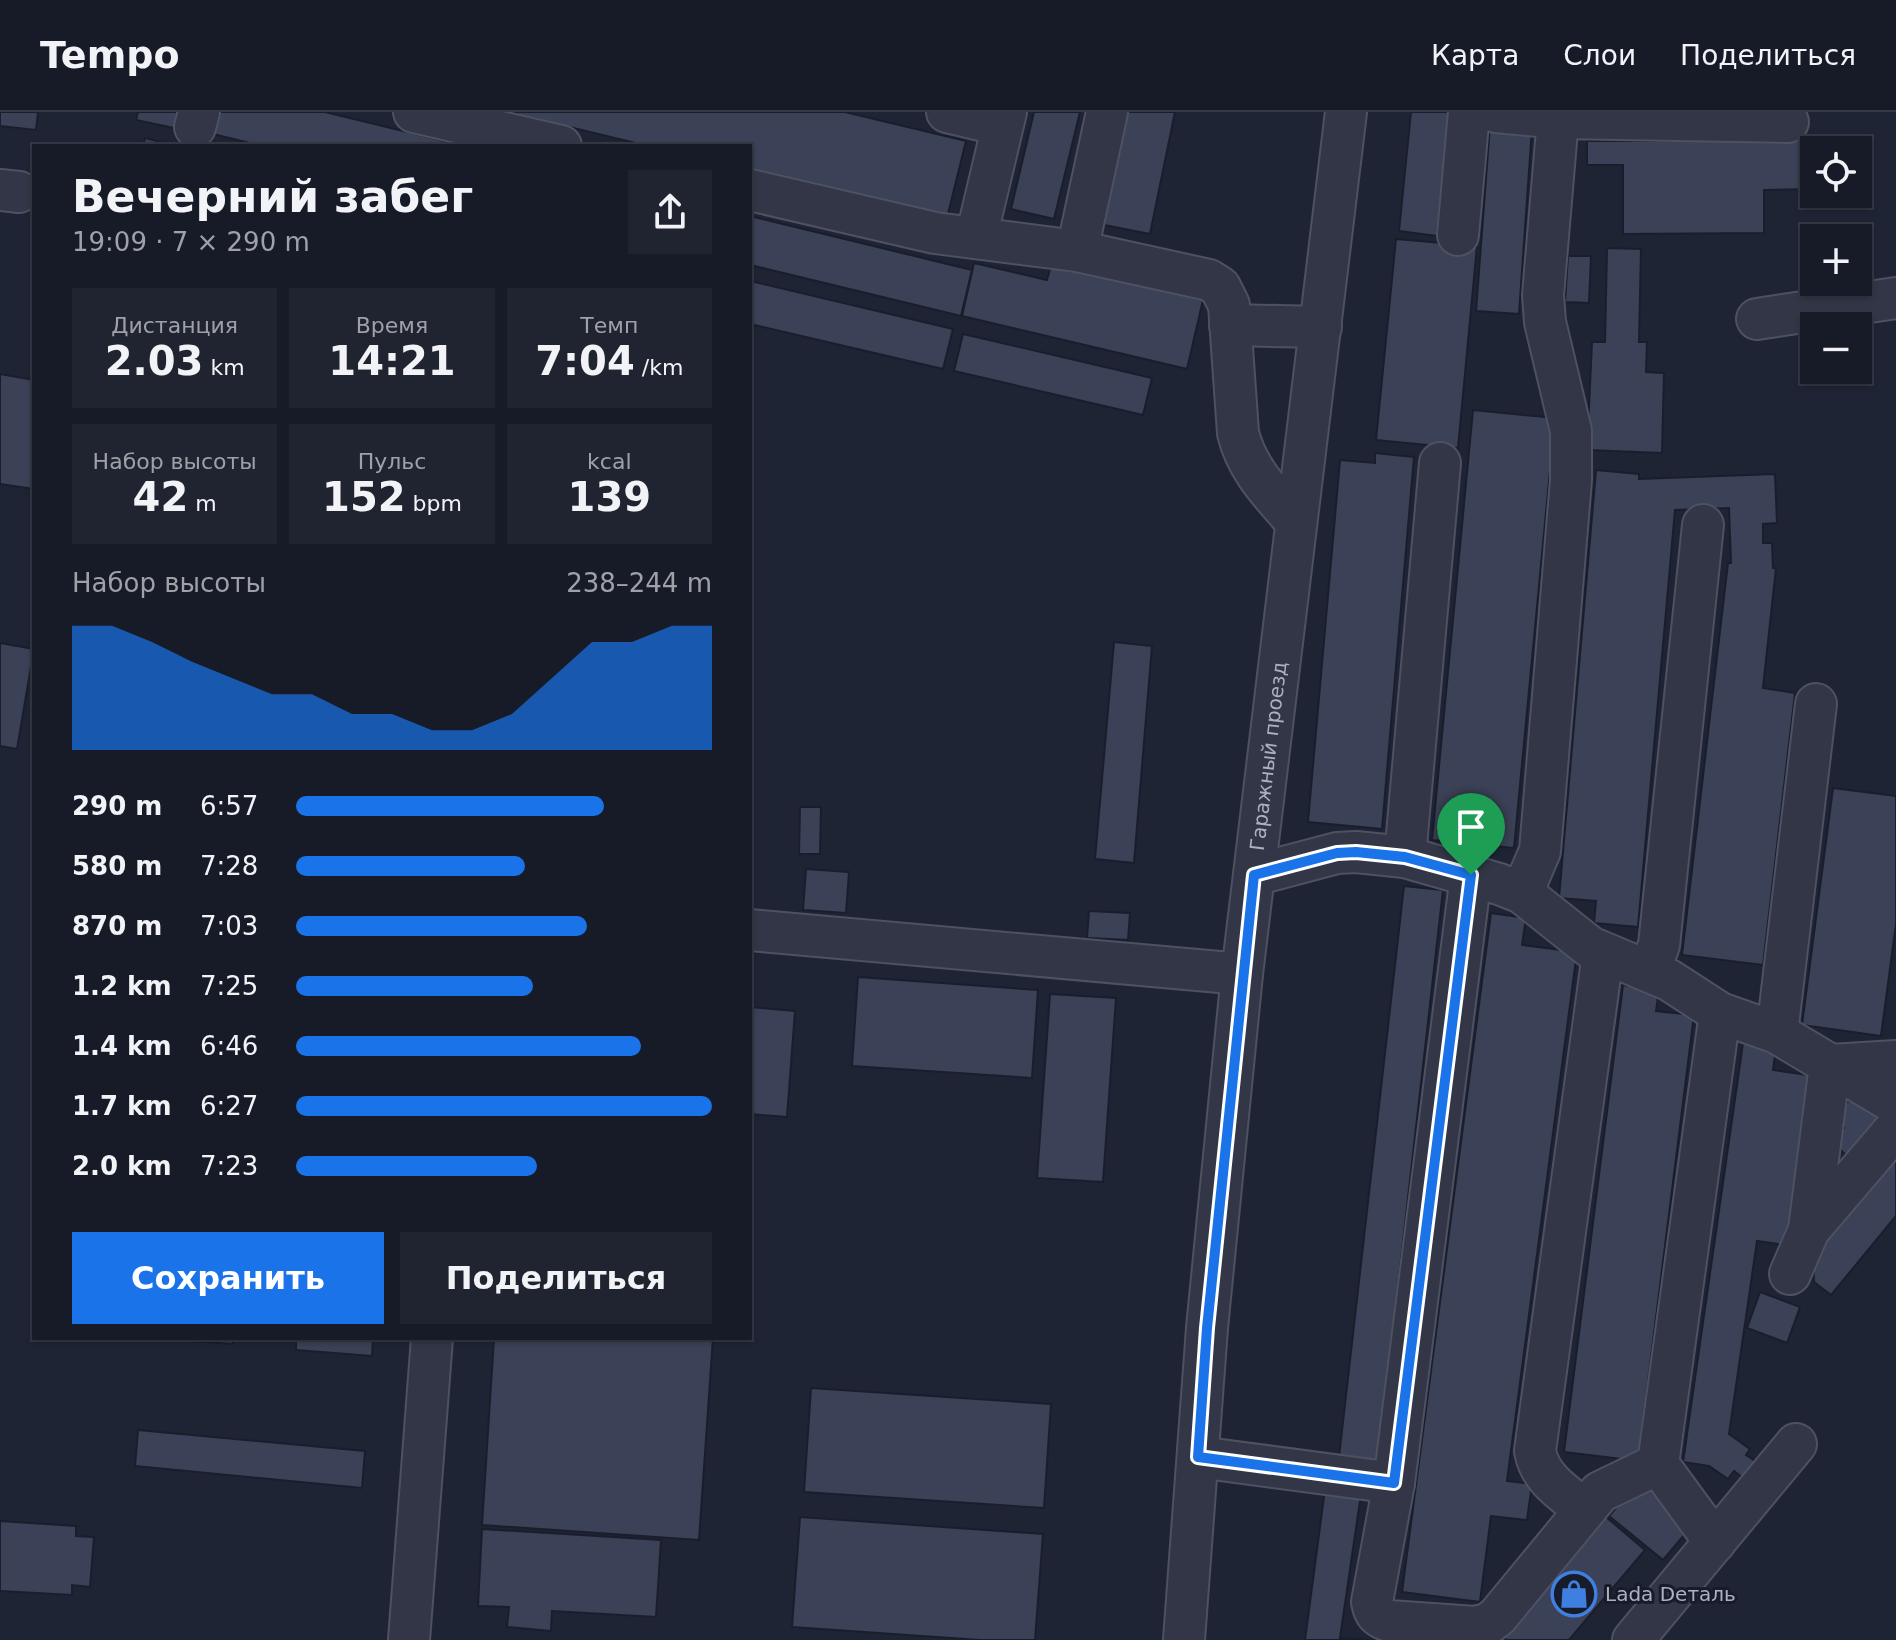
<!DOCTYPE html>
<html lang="ru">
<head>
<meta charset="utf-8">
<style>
	:root { --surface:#171b28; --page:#202430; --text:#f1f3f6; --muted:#9ea1a8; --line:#363945; --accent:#1a73e8 }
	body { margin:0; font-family:"DejaVu Sans",sans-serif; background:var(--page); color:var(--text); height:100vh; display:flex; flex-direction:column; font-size:30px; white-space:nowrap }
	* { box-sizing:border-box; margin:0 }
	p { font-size:26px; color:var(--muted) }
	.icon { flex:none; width:44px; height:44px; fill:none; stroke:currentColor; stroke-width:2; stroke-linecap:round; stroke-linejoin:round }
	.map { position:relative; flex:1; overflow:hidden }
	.drawer { position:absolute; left:32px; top:32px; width:720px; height:1196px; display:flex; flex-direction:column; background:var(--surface); border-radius:0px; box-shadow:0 2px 6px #0004,0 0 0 2px var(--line) }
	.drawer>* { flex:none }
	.tools { position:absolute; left:1800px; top:24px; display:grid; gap:16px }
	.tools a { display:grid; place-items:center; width:72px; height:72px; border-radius:0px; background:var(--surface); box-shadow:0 2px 6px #0004,0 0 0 2px var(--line); font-size:40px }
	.pin { position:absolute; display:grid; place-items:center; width:68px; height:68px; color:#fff; margin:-82px -34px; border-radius:50% 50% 50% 0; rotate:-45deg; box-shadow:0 0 8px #0007 }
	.pin .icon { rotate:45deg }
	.round { display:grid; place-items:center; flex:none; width:84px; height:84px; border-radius:0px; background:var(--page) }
	.overview { display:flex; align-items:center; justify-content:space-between; height:136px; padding:0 40px }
	h1 { font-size:44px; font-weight:700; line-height:60px }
	.figures { display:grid; grid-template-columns:repeat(3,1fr); gap:12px; height:136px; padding:8px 40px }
	.figures div { display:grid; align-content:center; border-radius:0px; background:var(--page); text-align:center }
	.figures b { font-size:40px; font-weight:700 }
	.figures small { font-size:22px; font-weight:400 }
	.figures p { font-size:22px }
	.chart { height:224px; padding:16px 40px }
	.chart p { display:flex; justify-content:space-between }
	.chart svg { width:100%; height:144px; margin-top:8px; fill:var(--accent); opacity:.7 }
	.cta { display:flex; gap:16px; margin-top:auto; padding:16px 40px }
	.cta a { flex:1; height:92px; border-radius:0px; background:var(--accent); color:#fff; font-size:32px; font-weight:700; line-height:92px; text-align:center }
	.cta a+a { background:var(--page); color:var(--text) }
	ul { padding:0 40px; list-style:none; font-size:26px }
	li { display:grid; grid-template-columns:128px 96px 1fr; align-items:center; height:60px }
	li i { height:20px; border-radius:10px; background:var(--accent) }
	header { display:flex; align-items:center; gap:48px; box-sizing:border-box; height:112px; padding:0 40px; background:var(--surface); border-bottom:2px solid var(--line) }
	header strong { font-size:38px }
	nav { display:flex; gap:44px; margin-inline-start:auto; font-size:28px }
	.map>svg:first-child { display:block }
	.building { fill:#3b4156; stroke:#1a1e2c; stroke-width:2 }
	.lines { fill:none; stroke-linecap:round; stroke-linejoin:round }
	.minor-casing { stroke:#4d5161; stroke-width:44 }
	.minor { stroke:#323646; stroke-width:40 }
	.route-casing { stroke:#fff; stroke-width:16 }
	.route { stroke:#1a73e8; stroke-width:10 }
	.labels { text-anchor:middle; stroke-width:6; stroke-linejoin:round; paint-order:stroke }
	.street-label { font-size:20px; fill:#acb0c3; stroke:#181c2a }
	.poi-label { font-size:20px; fill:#acb0c3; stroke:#181c2a; text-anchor:start }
</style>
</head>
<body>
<header>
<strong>Tempo</strong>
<nav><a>Карта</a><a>Слои</a><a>Поделиться</a></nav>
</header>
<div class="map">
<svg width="1896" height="1528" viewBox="0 0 1896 1528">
	<rect width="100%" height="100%" fill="#1f2435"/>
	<g class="building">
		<path d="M0,0H38L36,18L0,14Z"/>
		<path d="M138,0H177L174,16L136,8Z"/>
		<path d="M219,0H325L465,34H262L213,22Z"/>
		<path d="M507,0H845L966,29L947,106L750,59V34H648Z"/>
		<path d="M1034,0H1080L1054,107L1011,97Z"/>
		<path d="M1127,0H1175L1150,122L1104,113Z"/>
		<path d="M1411,0H1450L1437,124L1399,119Z"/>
		<path d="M1490,13L1532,16L1519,202L1476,199Z"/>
		<path d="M145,26L177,34H143Z"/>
		<path d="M1812,28V77L1764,78V121L1623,122V53H1587V29Z"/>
		<path d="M750,104L972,158L961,204L750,153Z"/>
		<path d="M1396,127L1477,134L1458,336L1376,328Z"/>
		<path d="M1607,136L1641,137L1639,230H1647L1646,260L1664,261L1662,341L1587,338L1592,230H1605Z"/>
		<path d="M1568,144H1591L1589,191L1565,190Z"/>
		<path d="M974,151L1047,168L1051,153L1203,188L1187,257L962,204Z"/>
		<path d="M750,169L953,217L943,257L750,212Z"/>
		<path d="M963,222L1152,266L1143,303L954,259Z"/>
		<path d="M0,262L34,268V377L0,372Z"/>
		<path d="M1473,298L1555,306L1514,736L1432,728Z"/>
		<path d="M1375,341L1414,345L1382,717L1308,710L1340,348L1375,351Z"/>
		<path d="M1596,358L1639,362V367L1775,362L1777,411L1763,412V431H1772L1773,456H1776L1763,576L1795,581L1763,853L1682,843L1728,451H1731L1729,396L1675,398L1638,815L1594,811L1596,789L1559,786Z"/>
		<path d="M1114,530L1152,534L1134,751L1095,747Z"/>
		<path d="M0,531L34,537L17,637L0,634Z"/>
		<path d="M1833,676L1896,684V812L1881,924L1802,913Z"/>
		<path d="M800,695H821L820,742H799Z"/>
		<path d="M806,757L849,760L846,801L803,798Z"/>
		<path d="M1404,774L1443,778L1378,1350L1339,1345Z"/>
		<path d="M1089,799L1130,801L1128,828L1087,826Z"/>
		<path d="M1491,801L1526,806L1522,833L1577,840L1507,1369L1532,1372L1527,1408L1491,1404L1480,1490L1402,1480Z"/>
		<path d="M858,865L1038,878L1032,966L852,954Z"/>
		<path d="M1623,873L1659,878L1656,899L1694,903L1638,1349L1564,1340Z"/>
		<path d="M1050,882L1116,886L1103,1070L1037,1066Z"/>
		<path d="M750,895L795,899L787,1005L750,1002Z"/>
		<path d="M1743,931L1776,935L1773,958L1815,964L1791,1134L1757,1129L1729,1322L1750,1337L1746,1343L1755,1349L1743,1366L1734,1359L1728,1367L1709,1354L1683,1350Z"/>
		<path d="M1855,981L1885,1005L1851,1047L1832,1031L1844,1016L1833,1007Z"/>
		<path d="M1896,1044V1104L1831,1183L1814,1170L1813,1145Z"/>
		<path d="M1760,1180L1800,1195L1787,1231L1747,1216Z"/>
		<path d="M148,1226H233V1232Z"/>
		<path d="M296,1226H373L372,1244L296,1238Z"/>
		<path d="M494,1226H713L699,1428L482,1413Z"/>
		<path d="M811,1276L1051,1292L1044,1396L804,1380Z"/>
		<path d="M138,1318L365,1339L362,1376L135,1354Z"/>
		<path d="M1654,1366L1691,1415L1663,1448L1609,1404L1637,1371Z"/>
		<path d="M1325,1377L1361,1382L1340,1526L1375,1528H1305Z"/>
		<path d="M1605,1404L1645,1438L1569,1528H1507L1504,1526Z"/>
		<path d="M800,1405L1043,1422L1035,1528H980L792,1515Z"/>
		<path d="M0,1409L76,1414V1424L94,1425L90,1475L72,1473V1483L0,1479Z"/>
		<path d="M482,1417L661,1428L656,1505L552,1499L551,1519L507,1515L509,1495L478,1494Z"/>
	</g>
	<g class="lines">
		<g class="minor-casing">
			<g id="minor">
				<path d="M414,0L561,34"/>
				<path d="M947,0L1002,13"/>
				<path d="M1496,0L1558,6L1788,10"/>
				<path d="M195,15L199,0"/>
				<path d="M0,78L19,80"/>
				<path d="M750,78L935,121L1077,139L1209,168L1220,175L1229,193L1238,321C1247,358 1272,382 1296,410"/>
				<path d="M1458,123L1469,0"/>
				<path d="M976,126L1006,0"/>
				<path d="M1077,139L1107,0"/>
				<path d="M1757,207L1896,186"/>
				<path d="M1230,213L1321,215"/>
				<path d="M1405,745L1440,351"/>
				<path d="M1254,763L1337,741L1356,740L1405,745L1499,772L1522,781L1590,835L1669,868L1720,901L1777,921L1896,992"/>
				<path d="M1471,763L1394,1371L1372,1490C1374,1501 1377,1505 1389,1509L1475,1515L1488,1512L1498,1504L1600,1380L1658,1352"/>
				<path d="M1522,781L1540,739L1571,368V319L1545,210L1543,183L1558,6"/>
				<path d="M750,818L1242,862"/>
				<path d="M1649,859L1659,833L1703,413"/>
				<path d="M1777,921L1816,592"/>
				<path d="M1809,1118L1830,953L1896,949"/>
				<path d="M1790,1162L1809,1118L1896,1016"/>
				<path d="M1198,1345L1394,1371"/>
				<path d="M1585,1398C1564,1381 1540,1367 1535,1339L1603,842"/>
				<path d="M1715,1430L1658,1352L1720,901"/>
				<path d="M409,1528L432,1226"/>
				<path id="s1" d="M1184,1528L1207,1216L1242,862L1346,0"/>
				<path d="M1633,1528L1796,1332"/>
			</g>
		</g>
		<use href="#minor" class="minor"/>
	</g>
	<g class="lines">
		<g class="route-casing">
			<path id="route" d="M1356,740L1405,745L1471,763L1394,1371L1198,1345L1207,1216L1254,763L1337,741Z"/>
		</g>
		<use href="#route" class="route"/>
	</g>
	<defs>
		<g id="shop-ring" transform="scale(2.3)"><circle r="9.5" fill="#181c2a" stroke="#3f7fe0" stroke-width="1.5"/><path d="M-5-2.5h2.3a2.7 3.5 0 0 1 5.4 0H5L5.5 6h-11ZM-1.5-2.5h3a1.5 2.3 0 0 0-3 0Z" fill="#3f7fe0"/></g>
	</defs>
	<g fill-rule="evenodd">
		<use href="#shop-ring" x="1574" y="1482"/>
	</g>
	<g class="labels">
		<g class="street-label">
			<text dy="7" stroke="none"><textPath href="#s1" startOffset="888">Гаражный проезд</textPath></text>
		</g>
		<g class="poi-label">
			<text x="1605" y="1489">Lada Dеталь</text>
		</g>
	</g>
</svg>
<div class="tools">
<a><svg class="icon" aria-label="locate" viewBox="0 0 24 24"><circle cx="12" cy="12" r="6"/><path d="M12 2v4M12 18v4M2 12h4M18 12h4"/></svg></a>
<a>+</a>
<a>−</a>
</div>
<div class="pin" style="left:1471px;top:763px;background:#1e9e55"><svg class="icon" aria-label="arrive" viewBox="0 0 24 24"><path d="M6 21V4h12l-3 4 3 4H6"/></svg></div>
<section class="drawer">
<div class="overview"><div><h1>Вечерний забег</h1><p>19:09 · 7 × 290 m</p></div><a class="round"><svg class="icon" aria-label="share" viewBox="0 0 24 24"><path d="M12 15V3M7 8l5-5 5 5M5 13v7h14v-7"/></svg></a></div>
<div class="figures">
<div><p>Дистанция</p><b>2.03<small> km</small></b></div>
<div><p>Время</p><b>14:21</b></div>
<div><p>Темп</p><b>7:04<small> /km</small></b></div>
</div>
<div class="figures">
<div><p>Набор высоты</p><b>42<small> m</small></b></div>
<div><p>Пульс</p><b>152<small> bpm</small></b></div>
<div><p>kcal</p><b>139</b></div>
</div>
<div class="chart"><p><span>Набор высоты</span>238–244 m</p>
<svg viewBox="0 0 160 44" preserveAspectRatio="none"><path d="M0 44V6L10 6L20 11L30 17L40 22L50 27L60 27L70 33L80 33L90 38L100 38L110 33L120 22L130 11L140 11L150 6L160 6V44z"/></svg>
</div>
<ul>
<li><b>290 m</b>6:57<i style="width:74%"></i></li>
<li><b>580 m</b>7:28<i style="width:55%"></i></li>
<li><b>870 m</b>7:03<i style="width:70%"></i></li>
<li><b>1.2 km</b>7:25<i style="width:57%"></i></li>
<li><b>1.4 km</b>6:46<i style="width:83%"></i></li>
<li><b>1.7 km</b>6:27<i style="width:100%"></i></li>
<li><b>2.0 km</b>7:23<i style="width:58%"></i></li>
</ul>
<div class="cta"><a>Сохранить</a><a>Поделиться</a></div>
</section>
</div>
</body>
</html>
